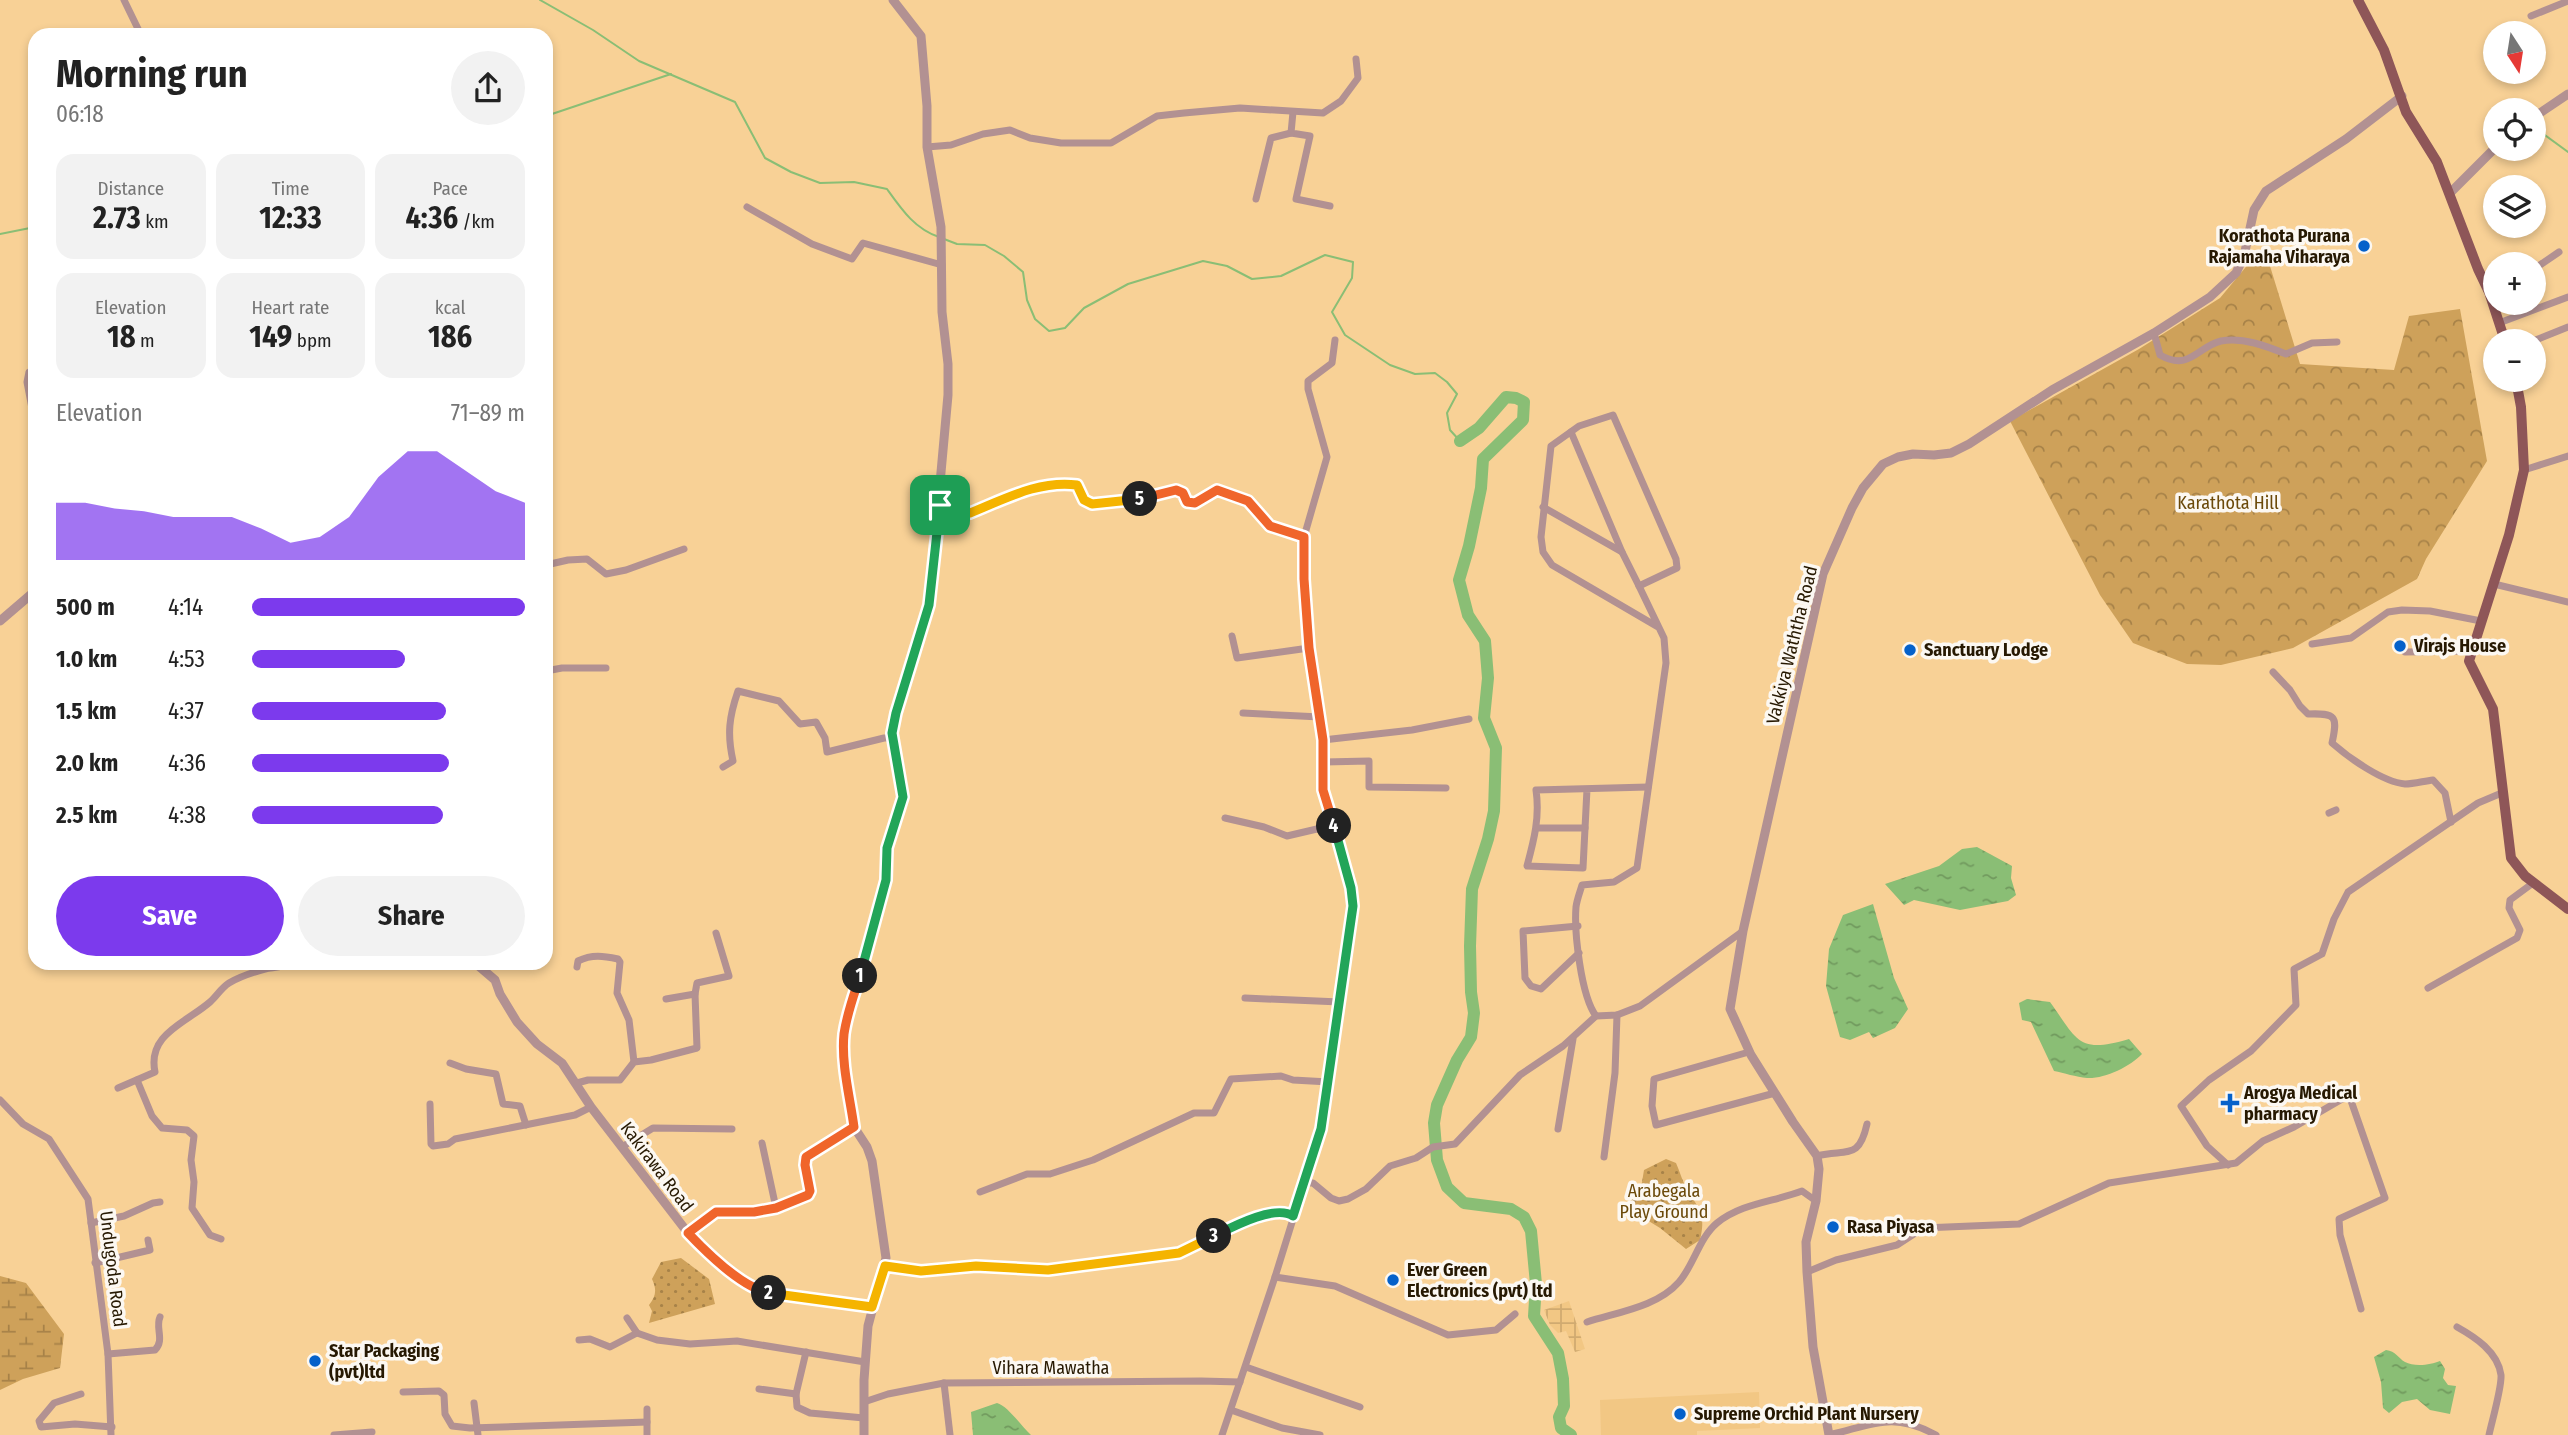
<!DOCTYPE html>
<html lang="en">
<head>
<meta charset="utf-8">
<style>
	:root { --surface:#fff; --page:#f2f2f2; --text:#222; --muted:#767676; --accent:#7c3aed }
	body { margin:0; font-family:"Fira Sans Condensed",sans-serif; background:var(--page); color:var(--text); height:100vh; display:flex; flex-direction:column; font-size:26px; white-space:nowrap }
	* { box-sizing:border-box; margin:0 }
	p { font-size:23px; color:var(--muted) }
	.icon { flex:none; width:38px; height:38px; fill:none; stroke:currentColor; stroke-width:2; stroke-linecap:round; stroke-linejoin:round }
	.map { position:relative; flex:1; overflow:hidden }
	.panel { position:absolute; left:28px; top:28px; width:525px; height:942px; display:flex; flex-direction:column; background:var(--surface); border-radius:21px; box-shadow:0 4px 10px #0003 }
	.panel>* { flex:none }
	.needle { width:46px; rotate:168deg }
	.controls { position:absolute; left:2483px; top:21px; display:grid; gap:14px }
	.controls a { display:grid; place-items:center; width:63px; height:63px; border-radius:50%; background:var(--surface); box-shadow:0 4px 10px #0003; font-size:35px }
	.pin { position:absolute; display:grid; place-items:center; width:60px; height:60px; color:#fff; margin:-30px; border-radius:14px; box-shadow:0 4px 10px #0006 }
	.km { position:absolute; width:35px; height:35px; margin:-18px; border-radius:50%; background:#222; color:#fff; font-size:19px; line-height:35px; text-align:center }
	.round { display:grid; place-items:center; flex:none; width:74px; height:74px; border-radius:37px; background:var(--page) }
	.overview { display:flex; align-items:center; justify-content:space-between; height:119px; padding:0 28px }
	h1 { font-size:38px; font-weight:700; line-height:52px }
	.metrics { display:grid; grid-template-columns:repeat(3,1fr); gap:10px; height:119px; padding:7px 28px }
	.metrics div { display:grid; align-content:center; border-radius:18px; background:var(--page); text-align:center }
	.metrics b { font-size:30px; font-weight:700 }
	.metrics small { font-size:19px; font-weight:400 }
	.metrics p { font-size:19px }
	.chart { height:196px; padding:14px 28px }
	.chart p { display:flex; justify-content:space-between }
	.chart svg { width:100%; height:126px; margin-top:7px; fill:var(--accent); opacity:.7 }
	.cta { display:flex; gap:14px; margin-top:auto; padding:14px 28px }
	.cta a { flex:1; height:80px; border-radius:42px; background:var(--accent); color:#fff; font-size:28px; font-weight:700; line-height:80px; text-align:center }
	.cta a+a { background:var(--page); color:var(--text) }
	ul { padding:0 28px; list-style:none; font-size:23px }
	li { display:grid; grid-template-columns:112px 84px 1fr; align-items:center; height:52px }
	li i { height:18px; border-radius:9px; background:var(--accent) }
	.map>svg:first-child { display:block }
	.built { fill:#f2c784 }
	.industrial { fill:url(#industrial-grid) }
	.grass { fill:url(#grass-dots) }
	.forest { fill:url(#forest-crowns) }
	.wetland { fill:url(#wetland-marsh) }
	.water { fill:url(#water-ripples) }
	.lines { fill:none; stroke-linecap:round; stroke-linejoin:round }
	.stream { stroke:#8abe75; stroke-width:2 }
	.river { stroke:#8abe75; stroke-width:12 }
	.minor { stroke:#b29192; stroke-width:7 }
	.tertiary { stroke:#b29192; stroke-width:9 }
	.primary { stroke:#8e5658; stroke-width:10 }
	.split-1-casing { stroke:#fff; stroke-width:14 }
	.split-2-casing { stroke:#fff; stroke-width:14 }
	.split-3-casing { stroke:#fff; stroke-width:14 }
	.split-4-casing { stroke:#fff; stroke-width:14 }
	.split-5-casing { stroke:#fff; stroke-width:14 }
	.split-6-casing { stroke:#fff; stroke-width:14 }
	.split-1 { stroke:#22a559; stroke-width:9 }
	.split-2 { stroke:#f0652b; stroke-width:9 }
	.split-3 { stroke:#f5b400; stroke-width:9 }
	.split-4 { stroke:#22a559; stroke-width:9 }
	.split-5 { stroke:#f0652b; stroke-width:9 }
	.split-6 { stroke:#f5b400; stroke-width:9 }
	.poi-dot { fill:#0561ca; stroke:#fcf8f2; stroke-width:2.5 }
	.labels { text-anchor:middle; stroke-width:7; stroke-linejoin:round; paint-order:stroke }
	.poi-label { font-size:18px; font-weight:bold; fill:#271902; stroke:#fcf8f2; text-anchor:start }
	.park-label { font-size:18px; fill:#6b4909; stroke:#fcf8f2 }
	.street-label { font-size:18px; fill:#271902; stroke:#fcf8f2 }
</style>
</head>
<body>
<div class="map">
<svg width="2568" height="1435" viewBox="0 0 2568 1435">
	<defs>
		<pattern id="industrial-grid" width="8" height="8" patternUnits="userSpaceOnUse" patternTransform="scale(1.75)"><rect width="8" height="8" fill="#f2c784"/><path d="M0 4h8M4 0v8" fill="none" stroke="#d0aa70"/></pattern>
		<pattern id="grass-dots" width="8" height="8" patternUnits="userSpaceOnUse" patternTransform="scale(1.75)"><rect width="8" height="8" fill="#cea15a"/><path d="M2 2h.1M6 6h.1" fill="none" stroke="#a78248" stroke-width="1.8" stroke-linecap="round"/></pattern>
		<pattern id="forest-crowns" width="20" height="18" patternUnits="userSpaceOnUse" patternTransform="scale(1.75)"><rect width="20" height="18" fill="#cea15a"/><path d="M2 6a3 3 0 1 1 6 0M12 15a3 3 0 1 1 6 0" fill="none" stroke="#a78248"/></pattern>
		<pattern id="wetland-marsh" width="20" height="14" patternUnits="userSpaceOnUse" patternTransform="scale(1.75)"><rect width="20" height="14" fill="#cea15a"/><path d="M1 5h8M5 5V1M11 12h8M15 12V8" fill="none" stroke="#a78248"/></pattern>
		<pattern id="water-ripples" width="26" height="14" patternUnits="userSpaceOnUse" patternTransform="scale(1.75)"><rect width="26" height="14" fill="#8abe75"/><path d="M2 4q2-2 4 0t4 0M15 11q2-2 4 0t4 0" fill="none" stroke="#719a5e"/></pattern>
	</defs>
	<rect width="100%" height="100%" fill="#f8d196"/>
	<path class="built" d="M1759,1392L1760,1428L1697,1431V1435H1601L1600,1400Z"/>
	<path class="industrial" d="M1569,1301L1585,1349L1575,1352L1566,1331L1558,1333L1550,1325L1544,1310Z"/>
	<g class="grass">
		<path d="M1666,1159L1676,1163C1680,1172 1683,1183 1688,1191C1700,1210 1706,1216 1700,1240L1686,1249L1660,1228L1634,1212L1631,1199L1641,1188L1644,1170Z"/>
		<path d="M681,1258L709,1279L715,1304L649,1323L652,1311L649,1305C656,1296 657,1290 652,1279L661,1262Z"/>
	</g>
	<path class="forest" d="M2255,256L2270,266L2300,364L2394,370L2409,316L2460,309L2487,461L2426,559L2417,579L2293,648L2221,665L2187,664L2133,643L2100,595L2010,421L2139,349L2220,298Z"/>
	<path class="wetland" d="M0,1276L26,1283L64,1334L60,1368L23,1379L0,1390Z"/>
	<g class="water">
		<path d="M1977,847L2012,866L2011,878L2016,895L2008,901L1960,910L1914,900L1904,905L1885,884L1939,866L1962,849Z"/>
		<path d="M1873,904L1894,978L1908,1009L1895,1028L1873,1038L1869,1032L1850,1040L1840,1037L1826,986L1829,949L1843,915Z"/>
		<path d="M2027,999L2050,1002C2078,1041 2078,1054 2129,1039L2142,1054C2130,1067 2104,1079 2087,1078C2076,1077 2064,1073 2054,1071L2031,1022L2022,1020L2019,1003Z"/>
		<path d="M2386,1350C2396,1351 2398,1358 2405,1362C2414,1367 2431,1365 2440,1361L2445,1369L2443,1378L2448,1385L2456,1386L2450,1414L2430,1410L2417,1399L2402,1402L2389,1413L2383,1408L2381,1382L2374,1357Z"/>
		<path d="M997,1403C1008,1406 1021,1426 1031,1435H973L971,1412Z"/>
	</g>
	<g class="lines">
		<g class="stream">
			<path d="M540,0L593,30L639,61L735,102L765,158L791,172L820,183L854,182L887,189C902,210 915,229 939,237"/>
			<path d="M546,116L671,74"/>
			<path d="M2534,127L2568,152"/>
			<path d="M0,234L35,227"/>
			<path d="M944,239L957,244L985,245L1004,256L1023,272L1027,300L1035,319L1049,331L1065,328L1084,308L1128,284L1203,261L1227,266L1252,279L1281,276L1325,255L1353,262L1352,278L1332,312L1345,335L1390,365L1415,374L1435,373L1447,382L1457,394L1447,413L1450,430L1460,441"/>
		</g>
		<path class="river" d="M1460,441L1479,428L1506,397L1516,398L1524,402L1523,420L1483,459L1481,488L1469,546L1459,580L1468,615L1485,641L1488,678L1484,718L1496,748L1494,811L1488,839L1472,889L1470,946L1471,992L1474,1013L1471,1037L1457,1060L1437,1105L1434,1123L1437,1160L1447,1187L1464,1203L1511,1209L1524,1217L1531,1231L1536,1284L1534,1316L1558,1353L1563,1379L1564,1406L1559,1417L1561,1428L1571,1435"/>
		<g class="minor">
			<path d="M124,0L141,35"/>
			<path d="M2531,16L2568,1"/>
			<path d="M1293,112L1291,133L1310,136L1296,199L1330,206"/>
			<path d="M927,147L951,145L983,134L1010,130L1030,138L1061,143H1111L1157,116L1184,113L1240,108L1323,113L1341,101L1358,78L1356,59"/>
			<path d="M1256,199L1271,138L1291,133"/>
			<path d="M747,207L812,244L852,259L863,243L942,265"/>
			<path d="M2534,269L2559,252"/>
			<path d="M2499,323L2568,297"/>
			<path d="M2154,333L2160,355C2190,372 2198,346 2221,341C2243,337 2266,346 2286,354L2312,343L2337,342"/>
			<path d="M2533,341L2568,327"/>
			<path d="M35,370L29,372L27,382L35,424"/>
			<path d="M1571,432L1622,552"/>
			<path d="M2524,470L2568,456"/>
			<path d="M939,505L954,507L970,513C1005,499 1039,479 1077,485L1084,500C1114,515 1161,484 1183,493L1187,502L1195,503L1217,490L1248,501L1271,526L1304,537V579L1309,648L1323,740V790L1351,888L1354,907L1321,1129L1275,1277L1222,1435"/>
			<path d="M1543,507L1622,552L1639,586"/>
			<path d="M1304,537L1327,457L1308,389V381L1332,363L1335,340"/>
			<path d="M546,565L568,560L587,559L606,574L626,570L684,549"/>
			<path d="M2494,584L2568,602"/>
			<path d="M1232,636L1237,658L1309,648"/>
			<path d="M2312,644L2351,638L2388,612L2402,610L2430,611L2481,621"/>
			<path d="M2405,652L2472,651"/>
			<path d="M546,671L562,668H606"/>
			<path d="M2273,672L2290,690L2300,706L2308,714C2336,713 2338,716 2332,743C2349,758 2383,782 2405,784C2414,784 2424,781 2433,780L2445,793L2451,822"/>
			<path d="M1243,713L1320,717"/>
			<path d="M1323,740L1412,730L1469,719"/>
			<path d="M1324,762L1369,761V787L1446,788"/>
			<path d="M723,767L733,761C727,734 729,717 738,691L779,701L800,724L816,722L825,738L827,752L884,738H893"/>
			<path d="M1587,789L1583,868L1527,866C1534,840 1540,817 1536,790L1648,787"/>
			<path d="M2329,813L2336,810"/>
			<path d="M1225,818L1264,827L1287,836L1334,825"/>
			<path d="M1537,828H1585"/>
			<path d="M1578,926L1523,931L1525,978L1531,986L1541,989L1579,953"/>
			<path d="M577,967L578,961C592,954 604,956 618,959L620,962L617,993L629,1020L634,1062"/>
			<path d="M2428,988L2517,938L2520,930L2509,908L2510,900L2533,883"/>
			<path d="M695,994L697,983L729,976L716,933"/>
			<path d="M1245,998L1340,1002"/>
			<path d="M1596,1016C1581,996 1574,932 1576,907C1577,899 1580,892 1582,885L1614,882L1637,868L1666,663L1664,638L1639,586L1677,568L1676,559L1613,415L1579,426L1551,446L1541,537L1543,552L1552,565L1658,627"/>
			<path d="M1749,1052L1654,1079L1652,1106L1656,1125L1775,1093"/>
			<path d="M450,1063L466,1069L496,1074L503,1104L520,1106L526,1125"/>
			<path d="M137,1080L152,1116L162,1128L187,1130L194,1136L191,1160L194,1182L192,1208L210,1235L221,1239"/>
			<path d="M577,1083L588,1080H620L634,1062L651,1060L697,1048L695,994L666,999"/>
			<path d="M118,1088L155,1072C147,1034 186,1023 210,1002C217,996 221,988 229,983C239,977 254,972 265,969C273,967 283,968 290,962"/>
			<path d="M0,1100L23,1124L49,1139L88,1199L108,1354L111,1435"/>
			<path d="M430,1104L431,1144L433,1146L448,1144L455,1139L575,1115L591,1107"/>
			<path d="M1558,1129L1573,1039"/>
			<path d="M762,1143L776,1208"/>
			<path d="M622,1147L653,1128L732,1129"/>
			<path d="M1817,1156C1848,1149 1859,1160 1867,1124"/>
			<path d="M1604,1157L1615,1073L1617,1015"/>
			<path d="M2228,1165L2207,1146L2181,1106L2209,1080L2251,1051L2296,1005L2294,969L2322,954L2334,919L2348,892L2478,803L2504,792"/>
			<path d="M1304,1183H1313L1331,1198L1339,1201L1348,1199L1366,1189L1390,1166L1416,1158L1433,1147L1455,1144L1520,1075L1563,1046L1596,1016L1617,1015L1640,1006L1743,931"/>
			<path d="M980,1192L1027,1174H1050L1093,1160L1194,1113H1214L1231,1079L1281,1076L1293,1080L1329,1082"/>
			<path d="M91,1223L124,1216L153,1203L160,1202"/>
			<path d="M688,1233L716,1212H754L776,1208L808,1195L810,1191L805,1165L806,1157L854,1127"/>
			<path d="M95,1263L150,1250L148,1240"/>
			<path d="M885,1266L921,1271L976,1266L1048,1270L1137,1260L1179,1253L1234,1226L1275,1212L1289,1213L1293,1216"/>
			<path d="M1807,1272L1836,1260L1897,1245L1923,1228L2019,1224L2109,1183L2236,1163L2263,1141L2294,1127L2349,1095L2385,1198L2339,1219L2340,1235L2361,1309"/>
			<path d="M1275,1277L1335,1286L1448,1335L1496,1330L1515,1314"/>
			<path d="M627,1318L637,1333L657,1340L690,1344L737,1341L865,1362"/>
			<path d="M1587,1322C1618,1312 1657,1307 1679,1282C1694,1265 1699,1238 1717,1223C1742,1203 1773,1202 1802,1191L1816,1201"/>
			<path d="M2457,1327C2475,1337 2498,1352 2501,1375C2502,1387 2492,1421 2489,1435"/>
			<path d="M579,1340L590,1339L610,1347L637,1333"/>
			<path d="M806,1352L796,1394L797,1407L810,1413L864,1418"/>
			<path d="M108,1354L155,1350C165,1340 155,1328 160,1317"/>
			<path d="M1246,1367L1360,1407"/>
			<path d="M944,1383L950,1435"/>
			<path d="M759,1389L796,1394"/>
			<path d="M403,1392L439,1391L444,1395L445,1414L452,1426L470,1428L647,1422"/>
			<path d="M81,1394L54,1403L39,1421L41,1427L75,1424L112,1427"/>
			<path d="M864,1402L888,1394L944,1383L1201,1381L1240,1382"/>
			<path d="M474,1403L478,1435"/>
			<path d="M647,1409V1435"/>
			<path d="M1231,1410L1282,1428L1320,1435"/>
			<path d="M334,1435L372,1432"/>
			<path d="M1829,1435C1873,1425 1892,1411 1936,1435"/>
		</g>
		<g class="tertiary">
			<path d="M2534,117L2568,94"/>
			<path d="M2450,193L2496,147"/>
			<path d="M0,621L35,591"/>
			<path d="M474,962L495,980L500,994L517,1022L537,1044L562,1063L591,1107L688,1233L708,1254L754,1288L764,1292L872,1307"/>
			<path d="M864,1435V1380L868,1326L886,1258L872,1161L867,1147L854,1127L846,1074L844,1036L848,1010L878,915L886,880L887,848L903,797L892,733L896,713L929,605L948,395V364L942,312L941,227L927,147V106L921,36L893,0"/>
			<path d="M1829,1435L1813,1347L1807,1272L1806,1242L1816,1201L1819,1169L1817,1156L1793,1122L1751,1055L1730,1009L1743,931L1823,574L1852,508L1863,488L1883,464L1898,457L1913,454L1934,455L1951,453L1969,444L2052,390L2154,333L2210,297L2236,273L2244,256L2254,210L2266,191L2346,139L2402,96"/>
		</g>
		<g class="primary">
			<path d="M2358,0L2384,50L2406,112L2437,162L2478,269L2489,292L2505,341"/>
			<path d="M2516,380L2521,407L2524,470L2509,535L2469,661L2493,709L2511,858L2525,876L2568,909"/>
		</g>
	</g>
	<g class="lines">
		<g class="split-1-casing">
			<path id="split-1" d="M860,976L886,880L887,848L903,797L892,733L896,713L929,605L940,505"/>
		</g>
		<g class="split-2-casing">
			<path id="split-2" d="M769,1293C741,1287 707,1253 688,1233L716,1212H754L776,1208L808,1195L810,1191L805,1165L806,1157L854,1127C850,1097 841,1064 844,1034C847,1013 854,995 860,976"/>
		</g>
		<g class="split-3-casing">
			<path id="split-3" d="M769,1293L872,1307L885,1266L921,1271L976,1266L1048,1270L1179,1253L1214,1236"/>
		</g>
		<g class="split-4-casing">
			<path id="split-4" d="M1214,1236C1232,1227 1275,1204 1293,1216L1321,1129L1353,906L1351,888L1334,826"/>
		</g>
		<g class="split-5-casing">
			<path id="split-5" d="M1140,499L1176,490L1183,493L1187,502L1195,503L1217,490L1248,501L1270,526L1304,537V579L1309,648L1323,740V790L1334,826"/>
		</g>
		<g class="split-6-casing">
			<path id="split-6" d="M940,505L954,507L970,513C1005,499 1039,480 1077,485L1084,500L1092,504L1140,499"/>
		</g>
		<use href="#split-1" class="split-1"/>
		<use href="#split-2" class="split-2"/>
		<use href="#split-3" class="split-3"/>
		<use href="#split-4" class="split-4"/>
		<use href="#split-5" class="split-5"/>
		<use href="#split-6" class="split-6"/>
	</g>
	<g class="poi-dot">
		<circle cx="2364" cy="246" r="7"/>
		<circle cx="2400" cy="646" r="7"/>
		<circle cx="1910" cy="650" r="7"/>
		<path d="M2226.5 1092.5h7v7h7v7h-7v7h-7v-7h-7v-7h7z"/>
		<circle cx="1833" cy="1227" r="7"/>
		<circle cx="1393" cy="1280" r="7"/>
		<circle cx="315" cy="1361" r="7"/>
		<circle cx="1680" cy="1414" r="7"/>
	</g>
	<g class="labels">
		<g class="poi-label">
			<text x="2350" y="242" text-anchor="end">Korathota Purana<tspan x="2350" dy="21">Rajamaha Viharaya</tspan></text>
			<text x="2414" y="652">Virajs House</text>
			<text x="1924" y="656">Sanctuary Lodge</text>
			<text x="2244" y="1099">Arogya Medical<tspan x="2244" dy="21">pharmacy</tspan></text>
			<text x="1847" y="1233">Rasa Piyasa</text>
			<text x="1407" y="1276">Ever Green<tspan x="1407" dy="21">Electronics (pvt) ltd</tspan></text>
			<text x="329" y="1357">Star Packaging<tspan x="329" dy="21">(pvt)ltd</tspan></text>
			<text x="1694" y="1420">Supreme Orchid Plant Nursery</text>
		</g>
		<g class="park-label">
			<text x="2228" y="509">Karathota Hill</text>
			<text x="1664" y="1197">Arabegala<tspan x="1664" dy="21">Play Ground</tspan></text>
		</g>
		<g class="street-label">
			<text transform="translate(1792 645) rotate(-76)" y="6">Vakkiya Waththa Road</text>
			<text transform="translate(657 1167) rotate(53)" y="6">Kakirawa Road</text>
			<text transform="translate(113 1269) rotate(83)" y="6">Undugoda Road</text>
			<text x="1051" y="1374">Vihara Mawatha</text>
		</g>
	</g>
</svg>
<div class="controls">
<a><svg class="needle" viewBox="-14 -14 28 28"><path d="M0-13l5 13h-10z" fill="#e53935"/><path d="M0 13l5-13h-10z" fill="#767676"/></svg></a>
<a><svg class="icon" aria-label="locate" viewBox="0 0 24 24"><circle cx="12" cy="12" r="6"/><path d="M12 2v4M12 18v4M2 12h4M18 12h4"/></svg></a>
<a><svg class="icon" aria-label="layers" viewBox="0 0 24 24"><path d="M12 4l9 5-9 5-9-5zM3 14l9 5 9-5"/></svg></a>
<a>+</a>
<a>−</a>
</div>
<div class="pin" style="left:940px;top:505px;background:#1e9e55"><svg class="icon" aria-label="arrive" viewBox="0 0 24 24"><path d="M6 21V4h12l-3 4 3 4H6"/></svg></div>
<b class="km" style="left:860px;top:976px">1</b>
<b class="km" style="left:769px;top:1293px">2</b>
<b class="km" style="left:1214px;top:1236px">3</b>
<b class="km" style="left:1334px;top:826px">4</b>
<b class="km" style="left:1140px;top:499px">5</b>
<section class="panel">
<div class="overview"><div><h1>Morning run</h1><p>06:18</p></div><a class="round"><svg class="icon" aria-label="share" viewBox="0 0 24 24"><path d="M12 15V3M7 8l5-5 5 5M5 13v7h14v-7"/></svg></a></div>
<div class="metrics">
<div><p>Distance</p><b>2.73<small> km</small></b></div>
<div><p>Time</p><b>12:33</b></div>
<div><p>Pace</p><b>4:36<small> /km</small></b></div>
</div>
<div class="metrics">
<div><p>Elevation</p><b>18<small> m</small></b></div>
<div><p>Heart rate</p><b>149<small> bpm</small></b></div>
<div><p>kcal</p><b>186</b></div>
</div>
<div class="chart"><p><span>Elevation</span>71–89 m</p>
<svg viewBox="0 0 160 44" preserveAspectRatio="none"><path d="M0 44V24L10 24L20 26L30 27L40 29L50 29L60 29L70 33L80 38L90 36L100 29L110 15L120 6L130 6L140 13L150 20L160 24V44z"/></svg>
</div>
<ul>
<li><b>500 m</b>4:14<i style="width:100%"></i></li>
<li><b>1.0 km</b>4:53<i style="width:56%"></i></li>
<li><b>1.5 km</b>4:37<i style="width:71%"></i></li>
<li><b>2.0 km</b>4:36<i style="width:72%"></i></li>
<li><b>2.5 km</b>4:38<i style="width:70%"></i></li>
</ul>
<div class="cta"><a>Save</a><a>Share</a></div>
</section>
</div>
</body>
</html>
